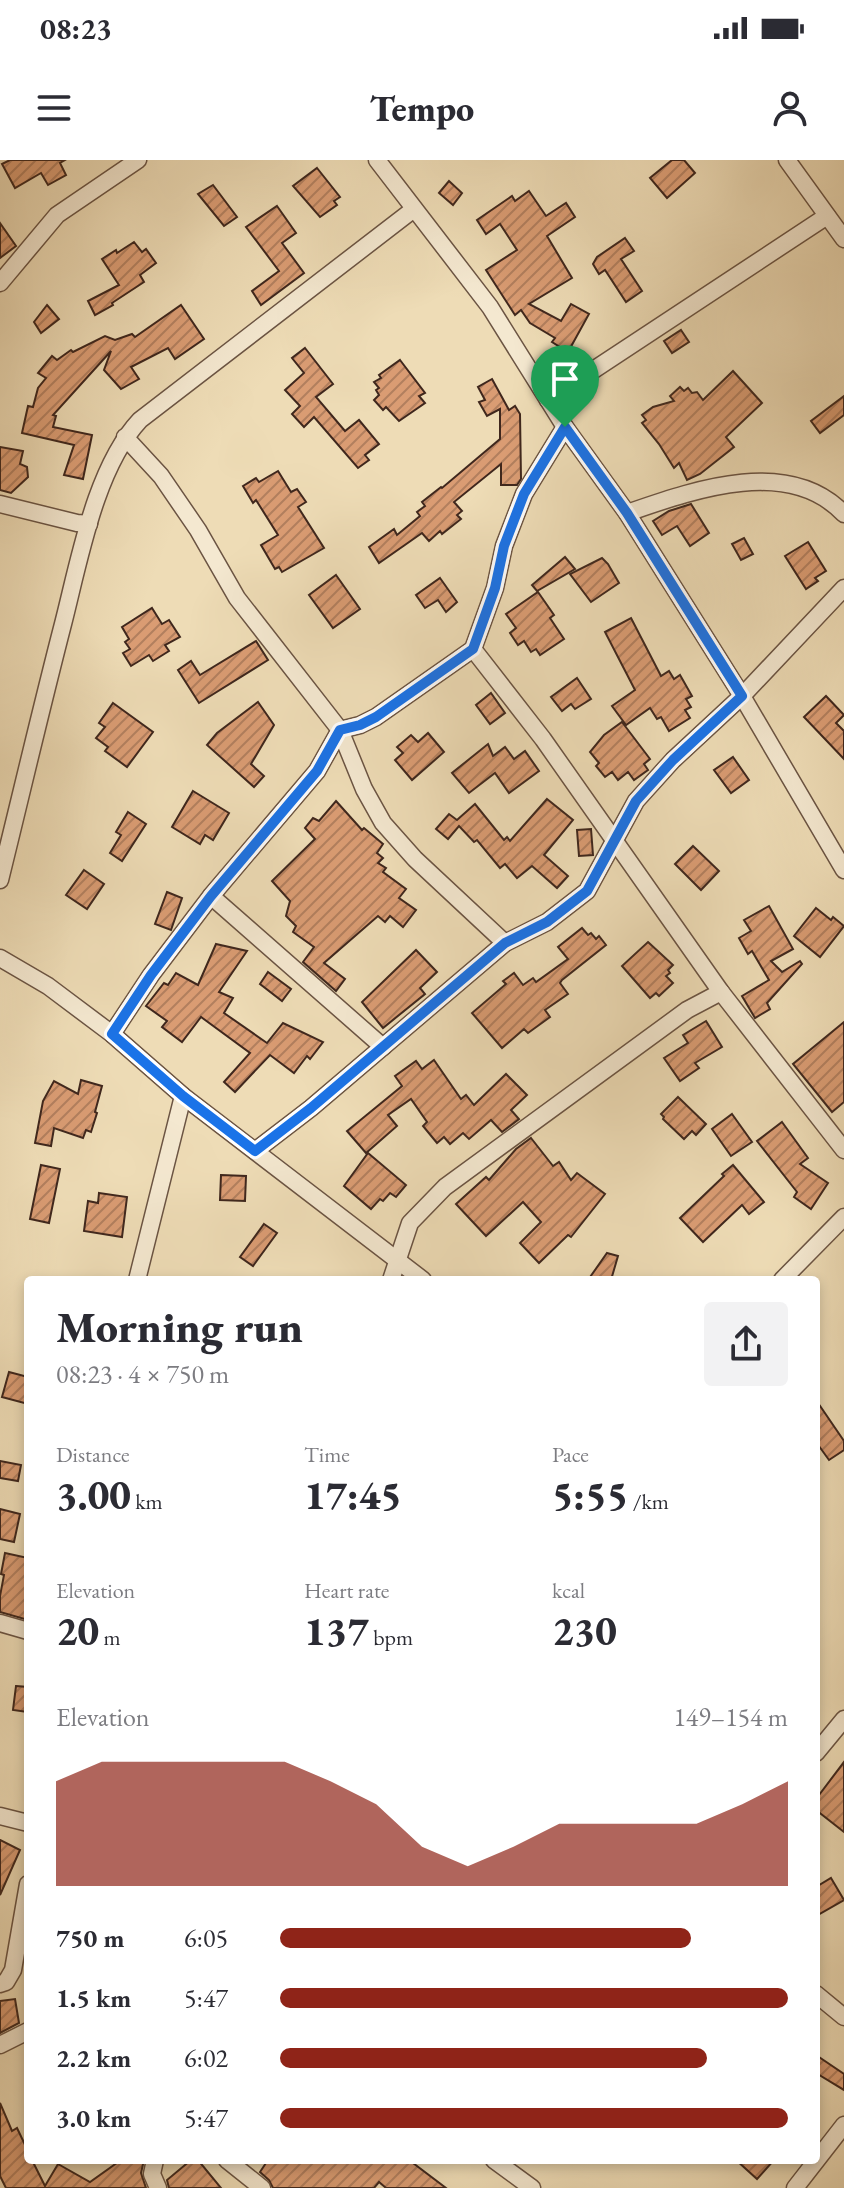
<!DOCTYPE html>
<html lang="en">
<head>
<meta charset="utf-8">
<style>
	:root { --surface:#fff; --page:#f2f2f3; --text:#2b2b33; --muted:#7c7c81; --accent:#8f2418 }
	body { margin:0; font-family:"EB Garamond",serif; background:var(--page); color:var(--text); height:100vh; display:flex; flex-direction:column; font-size:30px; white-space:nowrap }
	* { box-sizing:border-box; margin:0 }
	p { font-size:26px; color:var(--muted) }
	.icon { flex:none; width:44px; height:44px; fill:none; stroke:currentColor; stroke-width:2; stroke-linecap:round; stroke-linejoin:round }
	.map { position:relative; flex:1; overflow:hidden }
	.sheet { position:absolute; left:24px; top:1116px; width:796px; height:888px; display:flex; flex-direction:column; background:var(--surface); border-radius:8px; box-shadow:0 4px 12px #0003 }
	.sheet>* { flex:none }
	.pin { position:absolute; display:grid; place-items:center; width:68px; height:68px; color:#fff; margin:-82px -34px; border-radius:50% 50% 50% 0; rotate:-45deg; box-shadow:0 0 8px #0007 }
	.pin .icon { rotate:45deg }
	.round { display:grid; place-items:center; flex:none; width:84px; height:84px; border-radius:8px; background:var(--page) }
	.overview { display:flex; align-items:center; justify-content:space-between; height:136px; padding:0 32px }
	h1 { font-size:44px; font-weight:800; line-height:60px }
	.figures { display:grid; grid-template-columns:repeat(3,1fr); gap:12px; height:136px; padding:8px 32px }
	.figures div { display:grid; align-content:center }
	.figures b { font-size:40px; font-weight:800 }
	.figures small { font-size:22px; font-weight:400 }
	.figures p { font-size:22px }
	.chart { height:224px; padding:16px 32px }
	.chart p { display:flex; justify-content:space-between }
	.chart svg { width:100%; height:144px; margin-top:8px; fill:var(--accent); opacity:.7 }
	ul { padding:0 32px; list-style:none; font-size:26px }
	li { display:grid; grid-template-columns:128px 96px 1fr; align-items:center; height:60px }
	li i { height:20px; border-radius:10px; background:var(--accent) }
	.status { display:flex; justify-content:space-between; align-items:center; height:56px; padding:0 40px; background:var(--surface); direction:ltr }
	.status svg { height:22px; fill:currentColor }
	header { display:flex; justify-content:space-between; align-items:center; height:104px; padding:0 32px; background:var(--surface); font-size:36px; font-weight:800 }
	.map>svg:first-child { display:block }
	.building { fill:url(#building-hatch); stroke:#3f271d; stroke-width:2 }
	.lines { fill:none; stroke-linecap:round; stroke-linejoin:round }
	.minor-casing { stroke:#6b5443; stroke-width:19 }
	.minor { stroke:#f4e8d0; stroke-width:16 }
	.route-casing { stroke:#fff; stroke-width:16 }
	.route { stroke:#1a73e8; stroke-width:10 }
</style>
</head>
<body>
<div class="status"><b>08:23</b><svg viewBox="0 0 49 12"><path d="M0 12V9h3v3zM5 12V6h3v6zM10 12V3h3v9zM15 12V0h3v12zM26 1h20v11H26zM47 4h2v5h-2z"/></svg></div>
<header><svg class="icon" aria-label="menu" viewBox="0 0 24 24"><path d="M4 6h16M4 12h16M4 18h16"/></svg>Tempo<svg class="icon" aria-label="person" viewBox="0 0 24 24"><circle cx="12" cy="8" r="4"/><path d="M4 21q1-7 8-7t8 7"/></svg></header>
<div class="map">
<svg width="844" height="2028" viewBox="0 0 844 2028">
	<defs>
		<pattern id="building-hatch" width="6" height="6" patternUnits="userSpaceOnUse" patternTransform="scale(2)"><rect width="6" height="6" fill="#da9c73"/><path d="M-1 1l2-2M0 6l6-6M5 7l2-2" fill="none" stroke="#b27f5e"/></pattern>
	</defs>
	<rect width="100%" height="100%" fill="#eedcb6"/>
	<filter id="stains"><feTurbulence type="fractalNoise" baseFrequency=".0025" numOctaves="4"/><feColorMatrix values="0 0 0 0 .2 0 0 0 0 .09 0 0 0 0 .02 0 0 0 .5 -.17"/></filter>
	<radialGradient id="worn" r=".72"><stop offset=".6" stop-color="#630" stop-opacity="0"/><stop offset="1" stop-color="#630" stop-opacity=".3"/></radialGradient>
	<g class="building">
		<path d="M10,0H65L60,3L66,15L48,25L41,13L15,28L2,4Z"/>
		<path d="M672,0H684L695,13L667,38L650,18Z"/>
		<path d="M317,8L340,37L334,41L337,45L320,57L293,26Z"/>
		<path d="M449,21L462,33L453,45L439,33Z"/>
		<path d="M213,25L237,57L224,66L198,34Z"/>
		<path d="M529,31L546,56L566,43L575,57L547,76L572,118L529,144L561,161L571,144L589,154L568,192L552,182L555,178L530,163L521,150L515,155L486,110L517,90L500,64L486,74L477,60L512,36L515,41Z"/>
		<path d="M277,46L296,73L282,83L304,113L261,145L252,131L279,111L246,67Z"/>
		<path d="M0,63L16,86L0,98Z"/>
		<path d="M625,78L634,91L621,99L642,131L626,142L605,110L599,114L593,104L597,97Z"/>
		<path d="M134,82L142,92L146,89L156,103L140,115L144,122L112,143L113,145L95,155L88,141L119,125L102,99L116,90L117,93Z"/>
		<path d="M47,145L59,159L41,173L34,162Z"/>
		<path d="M181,145L204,179L175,199L168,188L131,207L139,219L121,229L104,210L111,191L53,255L56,256L53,267L92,275L83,319L64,315L74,285L22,273L28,246L33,247L38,228L46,218L38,213L52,196L57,200L71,190L73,192L105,176L115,180L132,174L135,177Z"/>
		<path d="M681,170L689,182L672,193L664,181Z"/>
		<path d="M305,188L333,224L316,237L345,271L359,260L379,284L365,295L369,300L358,308L314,257L304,267L292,254L300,246L285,230L304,213L292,198Z"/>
		<path d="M400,200L425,233L419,236L425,243L399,261L386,247L383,250L374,240L379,235L376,230L379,228L374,222L381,218L379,215Z"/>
		<path d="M733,211L762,243L726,277L734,287L700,314L687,320L679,303L674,308L659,284L642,263L646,260L642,255L653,247L674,241L670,236L680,227L684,231L688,228L692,233L697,232L703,240Z"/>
		<path d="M492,219L509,250L515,246L520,254L521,319L517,325H501V304L454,342L462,351L457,355L461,359L442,374L440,371L429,381L422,373L379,403L369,387L394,369L397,375L420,356L417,352L425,346L422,342L441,327L442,328L500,279V249L487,256L479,242L485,240L478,227Z"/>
		<path d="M844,236V255L820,273L811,261Z"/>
		<path d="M0,287L23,291L20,304L27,307L28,317L11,333L0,330Z"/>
		<path d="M278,311L291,332L297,329L306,342L298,347L324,388L282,412L279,407L275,409L261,385L278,375L256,340L253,343L243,326L256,318L259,322Z"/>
		<path d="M691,344L709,373L690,386L677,366L662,375L653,361L669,351Z"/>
		<path d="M744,378L753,394L741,400L732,384Z"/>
		<path d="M808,382L826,411L815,418L818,421L806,429L785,396Z"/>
		<path d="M565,397L575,409L537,431L532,425Z"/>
		<path d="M602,398L608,404L619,423L591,442L570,414Z"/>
		<path d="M336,415L360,449L333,468L309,435Z"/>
		<path d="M440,418L457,442L446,452L438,440L425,448L416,435Z"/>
		<path d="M538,432L554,455L550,458L564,479L540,495L536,489L531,492L524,481L518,485L510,473L516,468L506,454Z"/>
		<path d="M152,448L162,464L169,460L180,477L165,485L169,491L153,501L149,495L131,506L123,493L130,489L125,482L129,479L122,467Z"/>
		<path d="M631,458L661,516L669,511L674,519L680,515L692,536L686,539L691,547L685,550L690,558L669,571L661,557L657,559L650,548L626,565L612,546L635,530L605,472Z"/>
		<path d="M256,481L268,500L199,543L178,510L191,501L200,515Z"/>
		<path d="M577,518L591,539L575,549L571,544L562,551L551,537Z"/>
		<path d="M491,533L505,553L490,564L476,545Z"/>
		<path d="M826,536L844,555L836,563L844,571V599L804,557Z"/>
		<path d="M258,542L274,565L251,604L264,616L254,627L207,585L217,573Z"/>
		<path d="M113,543L153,572L127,607L105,591L108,587L96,578L105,567L99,563Z"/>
		<path d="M622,562L650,599L644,604L648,610L634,620L628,612L618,620L612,612L605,617L596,606L599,603L590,592L604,575Z"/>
		<path d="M428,573L444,592L412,620L395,600L403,593L397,587L411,575L418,582Z"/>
		<path d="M488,584L493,596L505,587L514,599L525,591L539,611L509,633L495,613L469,633L452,613Z"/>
		<path d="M733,597L749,620L731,633L714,610Z"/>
		<path d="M193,631L229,653L213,680L205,675L200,684L172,667Z"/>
		<path d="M547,639L573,660L544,695L568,716L557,728L532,706L517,718L505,704L500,708L477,680L474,682L459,666L448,679L436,669L449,654L457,660L475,644L504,680L507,677L510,681Z"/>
		<path d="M336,641L362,670L364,668L383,684L377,693L383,698L378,703L386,708L383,712L406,729L399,738L416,750L403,767L390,756L385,762L378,756L324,803L345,819L336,831L303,802L314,787L293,772L296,766L286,756L290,741L272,721L315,679L305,668L313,658L319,661Z"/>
		<path d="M128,652L146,664L122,701L110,693L121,675L116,672Z"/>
		<path d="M591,669L593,695L579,696L577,670Z"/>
		<path d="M693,686L719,711L701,730L675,704Z"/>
		<path d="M84,710L104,724L87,749L66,735Z"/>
		<path d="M167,732L182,738L171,770L155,764Z"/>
		<path d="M769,746L793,789L771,801L782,812L800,801L802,804L767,843L770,849L755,858L742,836L769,820L752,791L748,794L739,778L751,771L744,760Z"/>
		<path d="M816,748L831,760L833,757L844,766L820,797L794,776Z"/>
		<path d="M582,768L588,775L591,773L596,779L599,776L606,785L562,820L560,823L568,834L545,850L550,857L528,873L524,869L502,888L472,853L506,824L503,821L514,813L523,825L533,818L536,822L568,799L558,787Z"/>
		<path d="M648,782L673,805L668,810L670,813L666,816L673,823L659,836L656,833L650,838L622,806Z"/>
		<path d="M216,784L247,791L219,832L233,838L224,853L267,883L283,863L323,882L310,899L307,896L294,913L270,895L235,932L224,922L250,893L201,857L182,882L162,867L167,861L146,846L164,823L168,825L176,813L198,825Z"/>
		<path d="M416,790L437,812L420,828L425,834L383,868L362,842Z"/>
		<path d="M268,812L291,829L282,841L260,824Z"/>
		<path d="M706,861L722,887L695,903L699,908L680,921L664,898L688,883L683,875Z"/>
		<path d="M844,862V942L832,952L793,904Z"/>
		<path d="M434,900L461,939L466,935L474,945L506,914L527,935L511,950L519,959L502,972L491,960L469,979L463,973L450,984L444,977L437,983L423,966L427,962L411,939L388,955L397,966L366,993L347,971L402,926L395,916L416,901L422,909Z"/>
		<path d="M81,920L102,926L95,952L97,953L91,972L86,970L83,978L54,968L51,986L35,983L43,941L54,921L78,934Z"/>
		<path d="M678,937L706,964L696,975L692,971L684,979L663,959L664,957L661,954Z"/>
		<path d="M732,954L752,982L731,996L712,969Z"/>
		<path d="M782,962L808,998L800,1004L828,1023L811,1049L794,1037L797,1032L757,981Z"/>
		<path d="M531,978L553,1006L559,1002L571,1020L577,1013L605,1034L571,1077L568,1075L539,1103L520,1083L541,1062L523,1042L486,1076L456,1044L486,1017L489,1020L516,989Z"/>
		<path d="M368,993L406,1025L396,1037L390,1033L383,1041L380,1039L371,1049L344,1026Z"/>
		<path d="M41,1005L60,1009L49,1063L30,1059Z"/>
		<path d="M733,1005L764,1042L749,1054L742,1045L703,1082L680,1058L724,1016L722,1014Z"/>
		<path d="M221,1015L246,1016L245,1041L220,1040Z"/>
		<path d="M99,1033L127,1037L122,1077L84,1071L88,1041L98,1043Z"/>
		<path d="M264,1064L277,1073L253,1106L240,1097Z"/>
		<path d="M607,1093L618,1096L611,1120H588Z"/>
		<path d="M9,1212L28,1217V1244L2,1237Z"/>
		<path d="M816,1240L844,1281V1290L829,1300L816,1282Z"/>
		<path d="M0,1301L21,1305L18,1321L0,1318Z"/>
		<path d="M0,1349L20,1354L14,1382L0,1379Z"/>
		<path d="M5,1393L28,1398V1460L0,1452V1436L4,1415L1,1414Z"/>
		<path d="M16,1526L28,1527V1552L13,1550Z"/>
		<path d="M844,1602V1672L816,1650V1639Z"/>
		<path d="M0,1680L20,1690L0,1735Z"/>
		<path d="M831,1718L844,1740L816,1756V1727Z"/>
		<path d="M15,1839L19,1863L0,1873V1841Z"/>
		<path d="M816,1895L844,1914V1930L816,1913Z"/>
		<path d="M0,1943L12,1971L17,1968L28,1991V2000H32L45,2026L58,2004L90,2022L121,2000H144L141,2013L146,2028H6L0,2016Z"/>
		<path d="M191,2000H198L221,2028H169L167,2020Z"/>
		<path d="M268,2000H409L446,2028H386L379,2022L374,2028H273L269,2020L260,2012Z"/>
		<path d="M736,2000H774L757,2019Z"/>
	</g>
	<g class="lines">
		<g class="minor-casing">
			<g id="minor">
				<path d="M377,0L490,147L565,267L627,353L742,536L844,710"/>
				<path d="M787,0L844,79"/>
				<path d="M0,123L57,55L138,0"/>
				<path d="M548,240L827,56"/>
				<path d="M125,277L161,316L198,370L237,438L340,570L364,629L383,663L415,699L505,783"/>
				<path d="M0,344L77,363L89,364"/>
				<path d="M627,353C691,331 788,295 844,354"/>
				<path d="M473,489L543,579L721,832L844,990"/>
				<path d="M0,720C21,635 41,549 63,464C79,402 95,308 140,260L414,49"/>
				<path d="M211,736L383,887"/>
				<path d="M0,798L48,826L112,874L183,936L423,1120"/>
				<path d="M112,874L151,815L211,736L317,611L340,570L360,565L376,557L473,489L495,428L504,386L524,334L565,267"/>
				<path d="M255,991L311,948L505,783L547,762L587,731L636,641L673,600L742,536L844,428"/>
				<path d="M137,1120L183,936"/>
				<path d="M391,1120L410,1063L445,1027L687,850L721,832"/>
				<path d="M782,1120L844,1057"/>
				<path d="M0,1463L28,1471"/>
				<path d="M816,1593L844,1559"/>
				<path d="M0,1656L28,1663"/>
				<path d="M0,1824L6,1822L13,1810L28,1724"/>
				<path d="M816,1834L844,1857"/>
				<path d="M0,1885L28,1871"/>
				<path d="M155,2000L152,2014L158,2028"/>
				<path d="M227,2000L262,2028"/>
				<path d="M494,2000L532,2028"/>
				<path d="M795,2028L844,1965"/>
			</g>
		</g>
		<use href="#minor" class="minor"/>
	</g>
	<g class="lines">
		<g class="route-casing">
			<path id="route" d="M565,267L627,353L742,536L673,600L636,641L587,731L547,762L505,783L311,948L255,991L183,936L112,874L151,815L211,736L317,611L340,570L360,565L376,557L473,489L495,428L504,386L524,334Z"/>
		</g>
		<use href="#route" class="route"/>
	</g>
	<rect width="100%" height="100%" filter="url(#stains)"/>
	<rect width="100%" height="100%" fill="url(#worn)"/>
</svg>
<div class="pin" style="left:565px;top:267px;background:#1e9e55"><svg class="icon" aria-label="arrive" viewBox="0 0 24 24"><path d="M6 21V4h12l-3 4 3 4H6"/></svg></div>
<section class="sheet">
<div class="overview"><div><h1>Morning run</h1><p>08:23 · 4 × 750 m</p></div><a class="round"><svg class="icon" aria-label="share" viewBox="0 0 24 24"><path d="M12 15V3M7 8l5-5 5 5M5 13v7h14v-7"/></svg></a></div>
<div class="figures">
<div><p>Distance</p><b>3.00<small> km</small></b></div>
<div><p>Time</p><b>17:45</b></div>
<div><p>Pace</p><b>5:55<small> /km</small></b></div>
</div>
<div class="figures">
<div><p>Elevation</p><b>20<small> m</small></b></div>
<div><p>Heart rate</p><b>137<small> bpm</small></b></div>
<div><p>kcal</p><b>230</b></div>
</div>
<div class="chart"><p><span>Elevation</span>149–154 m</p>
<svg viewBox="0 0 160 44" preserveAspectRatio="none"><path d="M0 44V12L10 6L20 6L30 6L40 6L50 6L60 12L70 19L80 32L90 38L100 32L110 25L120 25L130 25L140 25L150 19L160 12V44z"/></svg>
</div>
<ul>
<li><b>750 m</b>6:05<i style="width:81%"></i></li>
<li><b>1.5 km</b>5:47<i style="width:100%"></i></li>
<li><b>2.2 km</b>6:02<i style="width:84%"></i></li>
<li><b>3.0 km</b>5:47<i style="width:100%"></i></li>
</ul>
</section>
</div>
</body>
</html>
